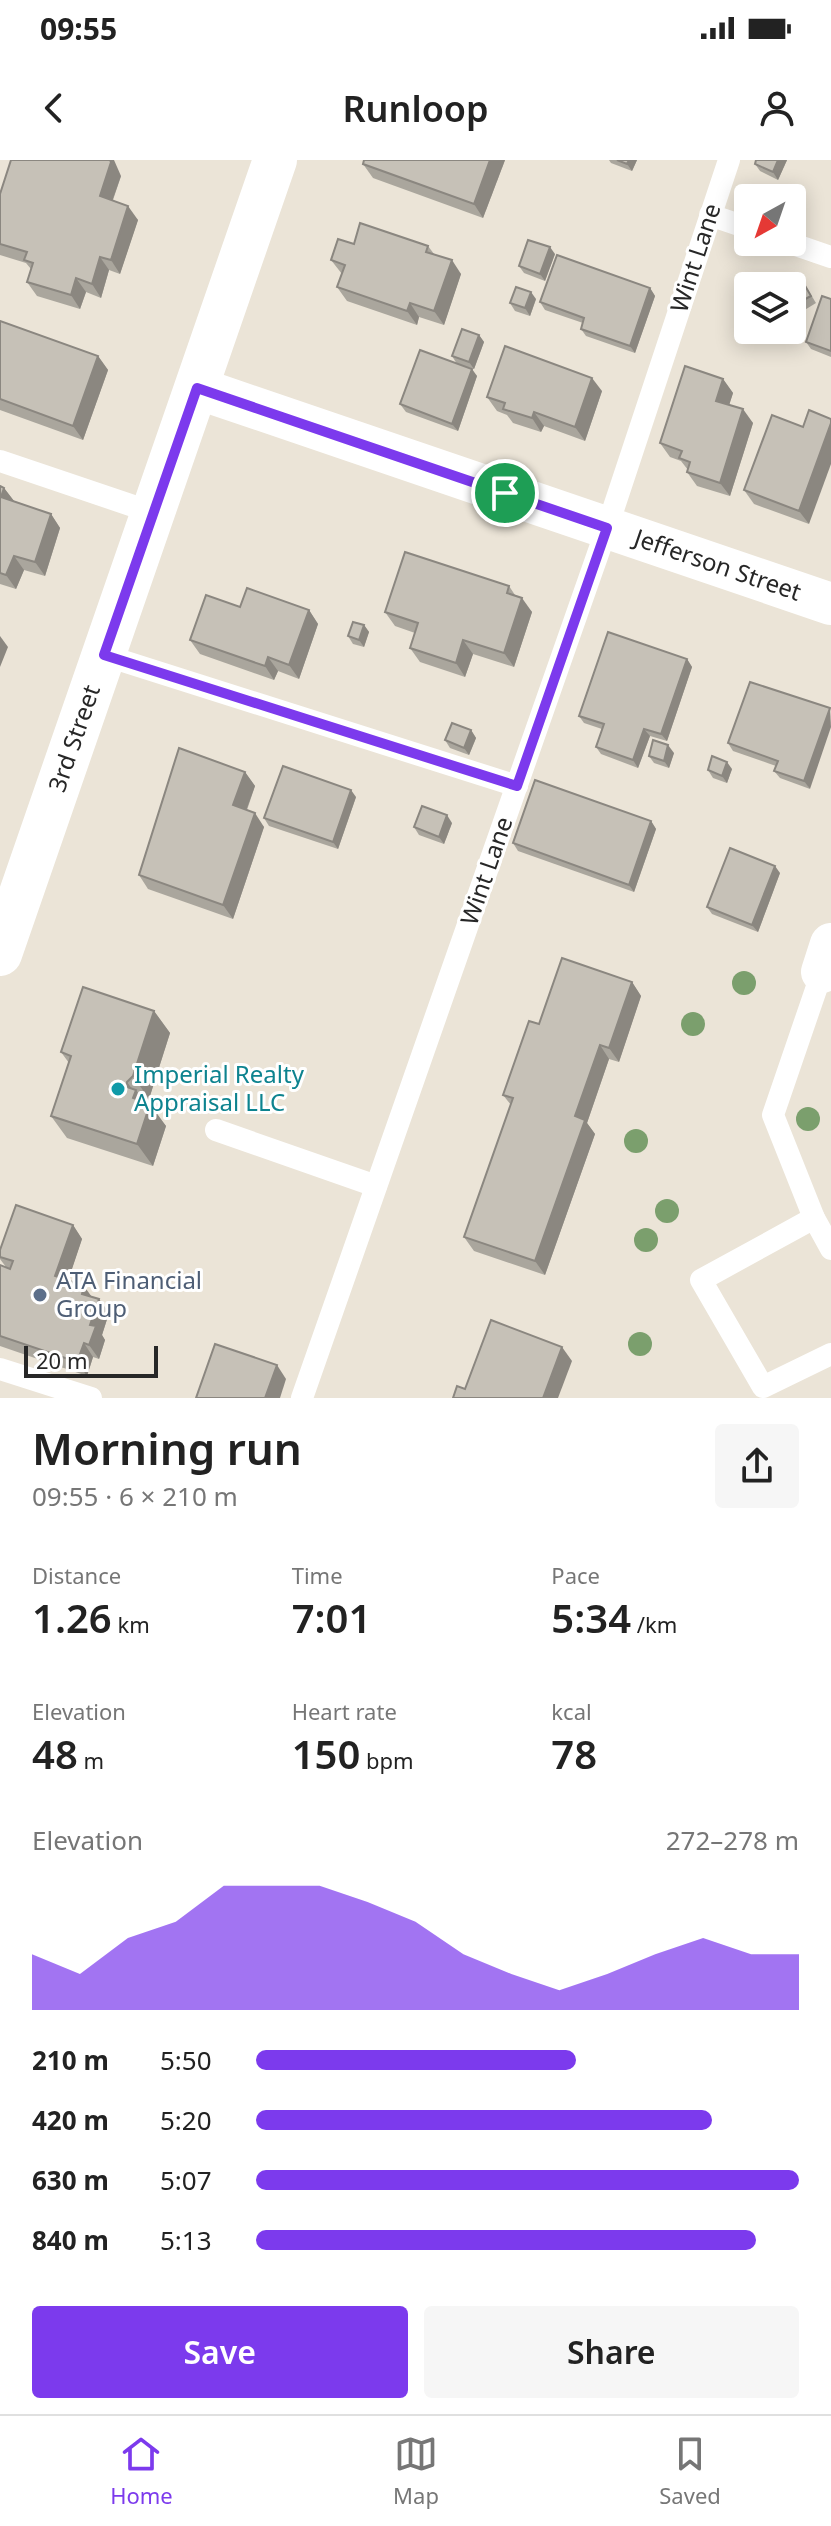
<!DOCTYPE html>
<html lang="en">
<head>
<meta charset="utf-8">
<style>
	:root { --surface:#fff; --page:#f6f6f6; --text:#222; --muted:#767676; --line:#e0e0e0; --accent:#7c3aed }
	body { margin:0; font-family:"Noto Sans",sans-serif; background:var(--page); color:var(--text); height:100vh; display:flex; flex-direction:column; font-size:30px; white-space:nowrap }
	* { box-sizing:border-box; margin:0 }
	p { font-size:26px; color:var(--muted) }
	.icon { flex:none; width:44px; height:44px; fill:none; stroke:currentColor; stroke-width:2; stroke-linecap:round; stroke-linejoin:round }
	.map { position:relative; height:1238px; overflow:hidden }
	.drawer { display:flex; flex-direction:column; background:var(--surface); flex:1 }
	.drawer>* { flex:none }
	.needle { width:52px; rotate:220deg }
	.controls { position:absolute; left:734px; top:24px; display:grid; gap:16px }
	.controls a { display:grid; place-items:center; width:72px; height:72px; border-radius:8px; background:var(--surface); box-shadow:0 4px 20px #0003; font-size:40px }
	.scale { position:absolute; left:24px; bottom:20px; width:134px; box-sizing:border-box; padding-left:8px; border:4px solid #272727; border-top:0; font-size:22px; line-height:28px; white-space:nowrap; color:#272727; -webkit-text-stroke:6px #fff; paint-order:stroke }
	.pin { position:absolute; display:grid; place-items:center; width:68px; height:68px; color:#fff; margin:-34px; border:4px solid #fff; border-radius:50%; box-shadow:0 2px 8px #0007 }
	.round { display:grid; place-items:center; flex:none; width:84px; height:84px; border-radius:8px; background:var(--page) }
	.head { display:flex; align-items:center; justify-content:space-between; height:136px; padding:0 32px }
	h1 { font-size:44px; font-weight:600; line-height:60px }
	.metrics { display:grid; grid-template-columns:repeat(3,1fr); gap:12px; height:136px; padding:8px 32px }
	.metrics div { display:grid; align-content:center }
	.metrics b { font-size:40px; font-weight:600 }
	.metrics small { font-size:22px; font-weight:400 }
	.metrics p { font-size:22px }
	.chart { height:224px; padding:16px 32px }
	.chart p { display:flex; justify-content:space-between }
	.chart svg { width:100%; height:144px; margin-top:8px; fill:var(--accent); opacity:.7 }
	.button { display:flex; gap:16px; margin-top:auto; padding:16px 32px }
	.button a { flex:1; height:92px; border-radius:8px; background:var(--accent); color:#fff; font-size:32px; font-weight:600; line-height:92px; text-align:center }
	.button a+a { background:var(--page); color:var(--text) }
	ul { padding:0 32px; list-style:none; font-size:26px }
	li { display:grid; grid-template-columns:128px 96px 1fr; align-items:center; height:60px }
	li i { height:20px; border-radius:10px; background:var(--accent) }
	.status { display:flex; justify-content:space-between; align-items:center; height:56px; padding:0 40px; background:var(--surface); direction:ltr }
	.status svg { height:22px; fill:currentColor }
	header { display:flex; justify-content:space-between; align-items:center; height:104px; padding:0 32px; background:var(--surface); font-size:36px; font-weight:600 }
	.tabs { display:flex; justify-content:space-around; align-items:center; height:112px; border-top:2px solid var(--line); background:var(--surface); font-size:22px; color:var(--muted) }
	.tabs a { display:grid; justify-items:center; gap:4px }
	.tabs .on { color:var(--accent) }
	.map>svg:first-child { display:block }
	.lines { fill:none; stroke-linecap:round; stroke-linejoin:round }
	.lane { stroke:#fff; stroke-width:22 }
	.street { stroke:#fff; stroke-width:42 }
	.secondary { stroke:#fff; stroke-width:44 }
	.tree { fill:#7b9f6d }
	.wall { fill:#aaa69d }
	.shaded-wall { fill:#8b8780 }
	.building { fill:#c6c1b7; stroke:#8b8780; stroke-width:2 }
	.route-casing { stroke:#fff; stroke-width:16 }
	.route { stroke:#7c3aed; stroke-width:10 }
	.culture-dot { fill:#0f9aa8; stroke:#fff; stroke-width:3 }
	.service-dot { fill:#5c6f8a; stroke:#fff; stroke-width:3 }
	.labels { text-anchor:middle; stroke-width:6; stroke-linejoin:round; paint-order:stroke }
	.street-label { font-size:24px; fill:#272727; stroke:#fff }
	.culture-label { font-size:24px; fill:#0d838f; stroke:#fff; text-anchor:start }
	.service-label { font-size:24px; fill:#4e5e75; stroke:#fff; text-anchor:start }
</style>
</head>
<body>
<div class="status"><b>09:55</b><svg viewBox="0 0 49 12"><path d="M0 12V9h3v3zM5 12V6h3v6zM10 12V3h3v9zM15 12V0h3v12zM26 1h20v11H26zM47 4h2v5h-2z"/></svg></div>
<header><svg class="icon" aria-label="back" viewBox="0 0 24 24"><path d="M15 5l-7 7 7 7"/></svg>Runloop<svg class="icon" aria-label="person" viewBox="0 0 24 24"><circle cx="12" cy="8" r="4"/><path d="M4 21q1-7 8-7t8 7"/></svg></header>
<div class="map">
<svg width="831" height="1238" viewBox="0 0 831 1238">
	<rect width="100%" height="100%" fill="#ebe4d7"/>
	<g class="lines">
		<g class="lane">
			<path d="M710,55L748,68"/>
			<path d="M787,82L831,97"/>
			<path d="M0,301L154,353"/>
			<path d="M104,495L517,626"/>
			<path d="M830,814L822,812L773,955L814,1058L831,1089"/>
			<path d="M216,970L376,1026"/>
			<path d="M814,1058L701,1120L763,1227L831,1194"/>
			<path d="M0,1209L91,1238"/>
			<path d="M302,1238L607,368L729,0"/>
		</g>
		<g class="street">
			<path id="s1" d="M197,228L831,444"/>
			<path d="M822,812L831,784"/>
		</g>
		<path class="secondary" id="s2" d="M0,794L275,0"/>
	</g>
	<g class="tree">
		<circle cx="744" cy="823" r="12"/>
		<circle cx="693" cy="864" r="12"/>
		<circle cx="808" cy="959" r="12"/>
		<circle cx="636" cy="981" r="12"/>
		<circle cx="667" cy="1051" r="12"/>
		<circle cx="646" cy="1080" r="12"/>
		<circle cx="640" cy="1184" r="12"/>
	</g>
	<g class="wall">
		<path d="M505,0L483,58L373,18L363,4Z"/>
		<path d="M609,0H637L632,11L611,3Z"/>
		<path d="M756,0H787L778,20L760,11L755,4Z"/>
		<path d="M121,16L113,40L138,60L120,114L109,110L101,138L86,132L80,149L37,136L27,122L31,109L26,103L0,95V34Z"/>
		<path d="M428,86L434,94L461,114L444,165L419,157L417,165L347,141L337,127L342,114L331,100Z"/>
		<path d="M555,94L545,121L524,113L519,106Z"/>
		<path d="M800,117L816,143L803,151L798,143Z"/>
		<path d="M650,128L655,136L635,193L586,176L581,169L583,163L545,150L540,142Z"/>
		<path d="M536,139L530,156L515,151L510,143Z"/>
		<path d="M831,139V197L811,189L806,182Z"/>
		<path d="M0,161L98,196L108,210L83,280L0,250Z"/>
		<path d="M479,175L484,182L474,209L461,205L477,216L458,271L406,252L400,244L457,204L452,196Z"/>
		<path d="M723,219L733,233L729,245L753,263L730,336L697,326L687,312L688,310L681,301L670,297L660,283Z"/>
		<path d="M602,231L585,281L544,266L541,272L513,263L507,255L497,251L487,237Z"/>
		<path d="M772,255L809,364L754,344L744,330Z"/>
		<path d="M0,326L4,328L14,341L51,354L60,368L45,416L24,410L16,429L0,424Z"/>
		<path d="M509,426L515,435L532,452L514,507L473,494L465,517L420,502L410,488L415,473L395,466L385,452Z"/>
		<path d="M240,447L309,450L318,464L299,519L278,511L274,520L200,494L190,480Z"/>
		<path d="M364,465L369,472L364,487L353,484L348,476Z"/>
		<path d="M687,499L692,507L667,581L650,576L638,608L601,594L596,587L602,569L584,563L579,556Z"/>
		<path d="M750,522L810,629L780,618L774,611L776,606L733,591L728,583Z"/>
		<path d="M471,570L476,578L469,595L450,588L445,580Z"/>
		<path d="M674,593L669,608L654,603L649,596Z"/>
		<path d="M732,609L727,623L713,618L708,610Z"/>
		<path d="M245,612L255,626L247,650L264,667L233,759L148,729L139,715Z"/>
		<path d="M356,637L338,689L269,666L264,658Z"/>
		<path d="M651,661L656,669L634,732L518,691L513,683Z"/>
		<path d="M452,663L444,684L419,675L414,667Z"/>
		<path d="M780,713L758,772L712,754L707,747Z"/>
		<path d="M632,822L641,836L619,902L609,899L587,963L595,974L545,1115L474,1091L464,1077L511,945L503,935L539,864Z"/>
		<path d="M154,851L170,873L149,939L146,942L166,966L153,1006L67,978L51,956L69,903L61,892Z"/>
		<path d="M73,1065L82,1079L68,1120L92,1137L99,1139L109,1153L102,1175L105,1180L99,1199L93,1197L87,1216L0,1186V1105L6,1107L0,1099V1090Z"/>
	</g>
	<g class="shaded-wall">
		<path d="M110,0H114L121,16L109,50L100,36Z"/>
		<path d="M490,0H505L483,58L474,44Z"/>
		<path d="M629,0H637L632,11L627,4Z"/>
		<path d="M778,0H787L778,20L773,12Z"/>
		<path d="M128,46L138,60L120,114L111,100Z"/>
		<path d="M550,87L555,94L545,121L540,114Z"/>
		<path d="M100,97L109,110L101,138L92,124Z"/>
		<path d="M452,100L461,114L444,165L434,151Z"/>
		<path d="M76,118L86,132L80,149L71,135Z"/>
		<path d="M650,128L655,136L635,193L630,186Z"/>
		<path d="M531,132L536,139L530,156L525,148Z"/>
		<path d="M410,143L419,157L417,165L407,151Z"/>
		<path d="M479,175L484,182L474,209L469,202Z"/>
		<path d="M98,196L108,210L83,280L73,266Z"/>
		<path d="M472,209L477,216L458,271L452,264Z"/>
		<path d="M592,218L602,231L585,281L575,267Z"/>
		<path d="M723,219L733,233L726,255L716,241Z"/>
		<path d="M743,249L753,263L730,336L720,323Z"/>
		<path d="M534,252L544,266L541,272L532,258Z"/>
		<path d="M831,263V304L809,364L799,351Z"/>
		<path d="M4,328L14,341L1,337Z"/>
		<path d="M51,354L60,368L45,416L35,402Z"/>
		<path d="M14,396L24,410L16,429L6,415Z"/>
		<path d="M522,438L532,452L514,507L504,493Z"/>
		<path d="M309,450L318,464L299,519L289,505Z"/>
		<path d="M364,465L369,472L364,487L359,480Z"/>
		<path d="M0,476L8,487L0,507Z"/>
		<path d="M463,480L473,494L465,517L456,503Z"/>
		<path d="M268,497L278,511L274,520L265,506Z"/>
		<path d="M687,499L692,507L667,581L661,574Z"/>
		<path d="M830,548L831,567L810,629L804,621Z"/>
		<path d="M644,569L650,576L638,608L633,600Z"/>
		<path d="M471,570L476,578L469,595L464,588Z"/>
		<path d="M668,585L674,593L669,608L664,601Z"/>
		<path d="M727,602L732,609L727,623L722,616Z"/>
		<path d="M245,612L255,626L243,659L233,645Z"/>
		<path d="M351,630L356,637L338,689L333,682Z"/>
		<path d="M255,653L264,667L233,759L223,745Z"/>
		<path d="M447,655L452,663L444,684L439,677Z"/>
		<path d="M651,661L656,669L634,732L629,725Z"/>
		<path d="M775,706L780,713L758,772L752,765Z"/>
		<path d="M632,822L641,836L619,902L609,888Z"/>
		<path d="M154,851L170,873L149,939L133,916Z"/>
		<path d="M600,885L609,899L587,963L595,974L545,1115L535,1101L575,956Z"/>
		<path d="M127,922L135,933L136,930L148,948L150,944L166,966L153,1006L137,984Z"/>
		<path d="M73,1065L82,1079L65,1130L55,1116Z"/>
		<path d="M84,1126L94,1140L82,1134Z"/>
		<path d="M99,1139L109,1153L102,1175L105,1180L99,1199L89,1185L90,1165Z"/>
		<path d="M84,1183L93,1197L87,1216L77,1202Z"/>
		<path d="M562,1187L572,1201L558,1238H543Z"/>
		<path d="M277,1205L286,1219L280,1238H265Z"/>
	</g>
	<g class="building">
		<path d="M11,0H110L111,2L100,36L128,46L111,100L100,97L92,124L76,118L71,135L27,122L33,103L24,100L27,92L0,84V34Z"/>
		<path d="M364,0H490L474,44L363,4Z"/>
		<path d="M617,0H629L627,4Z"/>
		<path d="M756,0H778L773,12L755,4Z"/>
		<path d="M360,63L428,86L426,92L452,100L434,151L410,143L407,151L337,127L345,105L331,100L338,79L354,84Z"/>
		<path d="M528,80L550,87L540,114L519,106Z"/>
		<path d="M557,95L650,128L630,186L581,169L584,158L540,142Z"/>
		<path d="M800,117L811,136L798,143L792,133V126H788L787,124Z"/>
		<path d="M516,127L531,132L525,148L510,143Z"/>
		<path d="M822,136L831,139V191L806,182Z"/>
		<path d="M0,161L98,196L73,266L0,239Z"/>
		<path d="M462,169L479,175L469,202L452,196Z"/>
		<path d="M505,186L592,218L575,267L534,252L532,258L503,249L505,243L487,237Z"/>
		<path d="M420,190L472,209L452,264L400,244Z"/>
		<path d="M685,206L723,219L716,241L743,249L720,323L687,312L690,302L679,298L682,291L660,283Z"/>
		<path d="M809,250L831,259V263L799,351L744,330L772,255L803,267Z"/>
		<path d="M0,326L4,328L1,337L51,354L35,402L14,396L6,415L0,413Z"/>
		<path d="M405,392L509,426L507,433L522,438L504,493L463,480L456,503L410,488L418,463L385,452Z"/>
		<path d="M247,428L309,450L289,505L268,497L265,506L190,480L206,435L240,447Z"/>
		<path d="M353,462L364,465L359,480L348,476Z"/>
		<path d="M608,472L687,499L661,574L644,569L633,600L596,587L604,564L579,556Z"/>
		<path d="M750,522L830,548L804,621L774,611L778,601L728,583Z"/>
		<path d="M452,563L471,570L464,588L445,580Z"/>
		<path d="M653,580L668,585L664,601L649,596Z"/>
		<path d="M179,588L245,612L233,645L255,653L223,745L139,715Z"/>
		<path d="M712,596L727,602L722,616L708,610Z"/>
		<path d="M283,606L351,630L333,682L264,658Z"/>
		<path d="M535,620L651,661L629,725L513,683Z"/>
		<path d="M422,646L447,655L439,677L414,667Z"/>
		<path d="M730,688L775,706L752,765L707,747Z"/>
		<path d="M562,798L632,822L609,888L600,885L575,956L585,960L535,1101L464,1077L513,938L503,935L529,861L539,864Z"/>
		<path d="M83,827L154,851L133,916L127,922V927L136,930L133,938L150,944L137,984L51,956L71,896L61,892Z"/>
		<path d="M16,1045L73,1065L55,1116L84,1126L82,1134L99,1139L90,1165L96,1166L89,1185L84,1183L77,1202L0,1176V1105L10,1109L13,1101L0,1097V1090Z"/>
		<path d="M491,1160L562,1187L543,1238H453L457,1226L465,1229Z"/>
		<path d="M215,1184L277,1205L265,1238H196Z"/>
	</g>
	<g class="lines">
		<g class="route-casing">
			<path id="route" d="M197,228L607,368L517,626L104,495Z"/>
		</g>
		<use href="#route" class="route"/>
	</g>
	<circle class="culture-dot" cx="118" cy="929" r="8"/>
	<circle class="service-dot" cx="40" cy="1135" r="8"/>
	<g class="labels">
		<g class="street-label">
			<text transform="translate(696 98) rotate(-72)" y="8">Wint Lane</text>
			<text dy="8" stroke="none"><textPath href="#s1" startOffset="550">Jefferson Street</textPath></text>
			<text dy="8" stroke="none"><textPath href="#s2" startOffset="228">3rd Street</textPath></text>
			<text transform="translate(487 711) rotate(-71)" y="8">Wint Lane</text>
		</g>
		<g class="culture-label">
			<text x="134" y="923">Imperial Realty<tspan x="134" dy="28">Appraisal LLC</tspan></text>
		</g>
		<g class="service-label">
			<text x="56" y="1129">ATA Financial<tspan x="56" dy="28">Group</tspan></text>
		</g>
	</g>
</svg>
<div class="controls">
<a><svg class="needle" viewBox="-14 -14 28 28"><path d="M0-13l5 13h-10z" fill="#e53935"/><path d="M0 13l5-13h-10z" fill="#767676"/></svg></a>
<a><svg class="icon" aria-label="layers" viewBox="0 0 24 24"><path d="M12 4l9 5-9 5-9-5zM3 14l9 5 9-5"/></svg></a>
</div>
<div class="scale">20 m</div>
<div class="pin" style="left:505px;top:333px;background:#1e9e55"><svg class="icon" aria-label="arrive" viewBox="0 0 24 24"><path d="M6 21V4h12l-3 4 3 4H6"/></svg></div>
</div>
<section class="drawer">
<div class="head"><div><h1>Morning run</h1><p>09:55 · 6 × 210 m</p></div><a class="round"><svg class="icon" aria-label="share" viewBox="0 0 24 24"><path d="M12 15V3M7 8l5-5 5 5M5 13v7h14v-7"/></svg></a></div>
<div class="metrics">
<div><p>Distance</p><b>1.26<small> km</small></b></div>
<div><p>Time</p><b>7:01</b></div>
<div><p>Pace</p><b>5:34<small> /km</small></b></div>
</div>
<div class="metrics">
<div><p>Elevation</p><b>48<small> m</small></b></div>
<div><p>Heart rate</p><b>150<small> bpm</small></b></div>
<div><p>kcal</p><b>78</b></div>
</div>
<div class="chart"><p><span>Elevation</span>272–278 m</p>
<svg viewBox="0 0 160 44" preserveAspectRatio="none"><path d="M0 44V27L10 33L20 22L30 17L40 6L50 6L60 6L70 11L80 17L90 27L100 33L110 38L120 33L130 27L140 22L150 27L160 27V44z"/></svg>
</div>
<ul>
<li><b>210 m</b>5:50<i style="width:59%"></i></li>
<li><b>420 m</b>5:20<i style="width:84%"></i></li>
<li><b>630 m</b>5:07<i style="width:100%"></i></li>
<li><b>840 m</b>5:13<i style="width:92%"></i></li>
</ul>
<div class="button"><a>Save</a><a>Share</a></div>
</section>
<nav class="tabs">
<a class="on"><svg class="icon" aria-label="home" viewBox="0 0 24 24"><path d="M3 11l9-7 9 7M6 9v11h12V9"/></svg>Home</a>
<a><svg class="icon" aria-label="map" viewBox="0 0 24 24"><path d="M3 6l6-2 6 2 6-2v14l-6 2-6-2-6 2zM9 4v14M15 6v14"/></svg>Map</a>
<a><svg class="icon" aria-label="saved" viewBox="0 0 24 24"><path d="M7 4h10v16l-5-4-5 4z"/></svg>Saved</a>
</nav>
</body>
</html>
